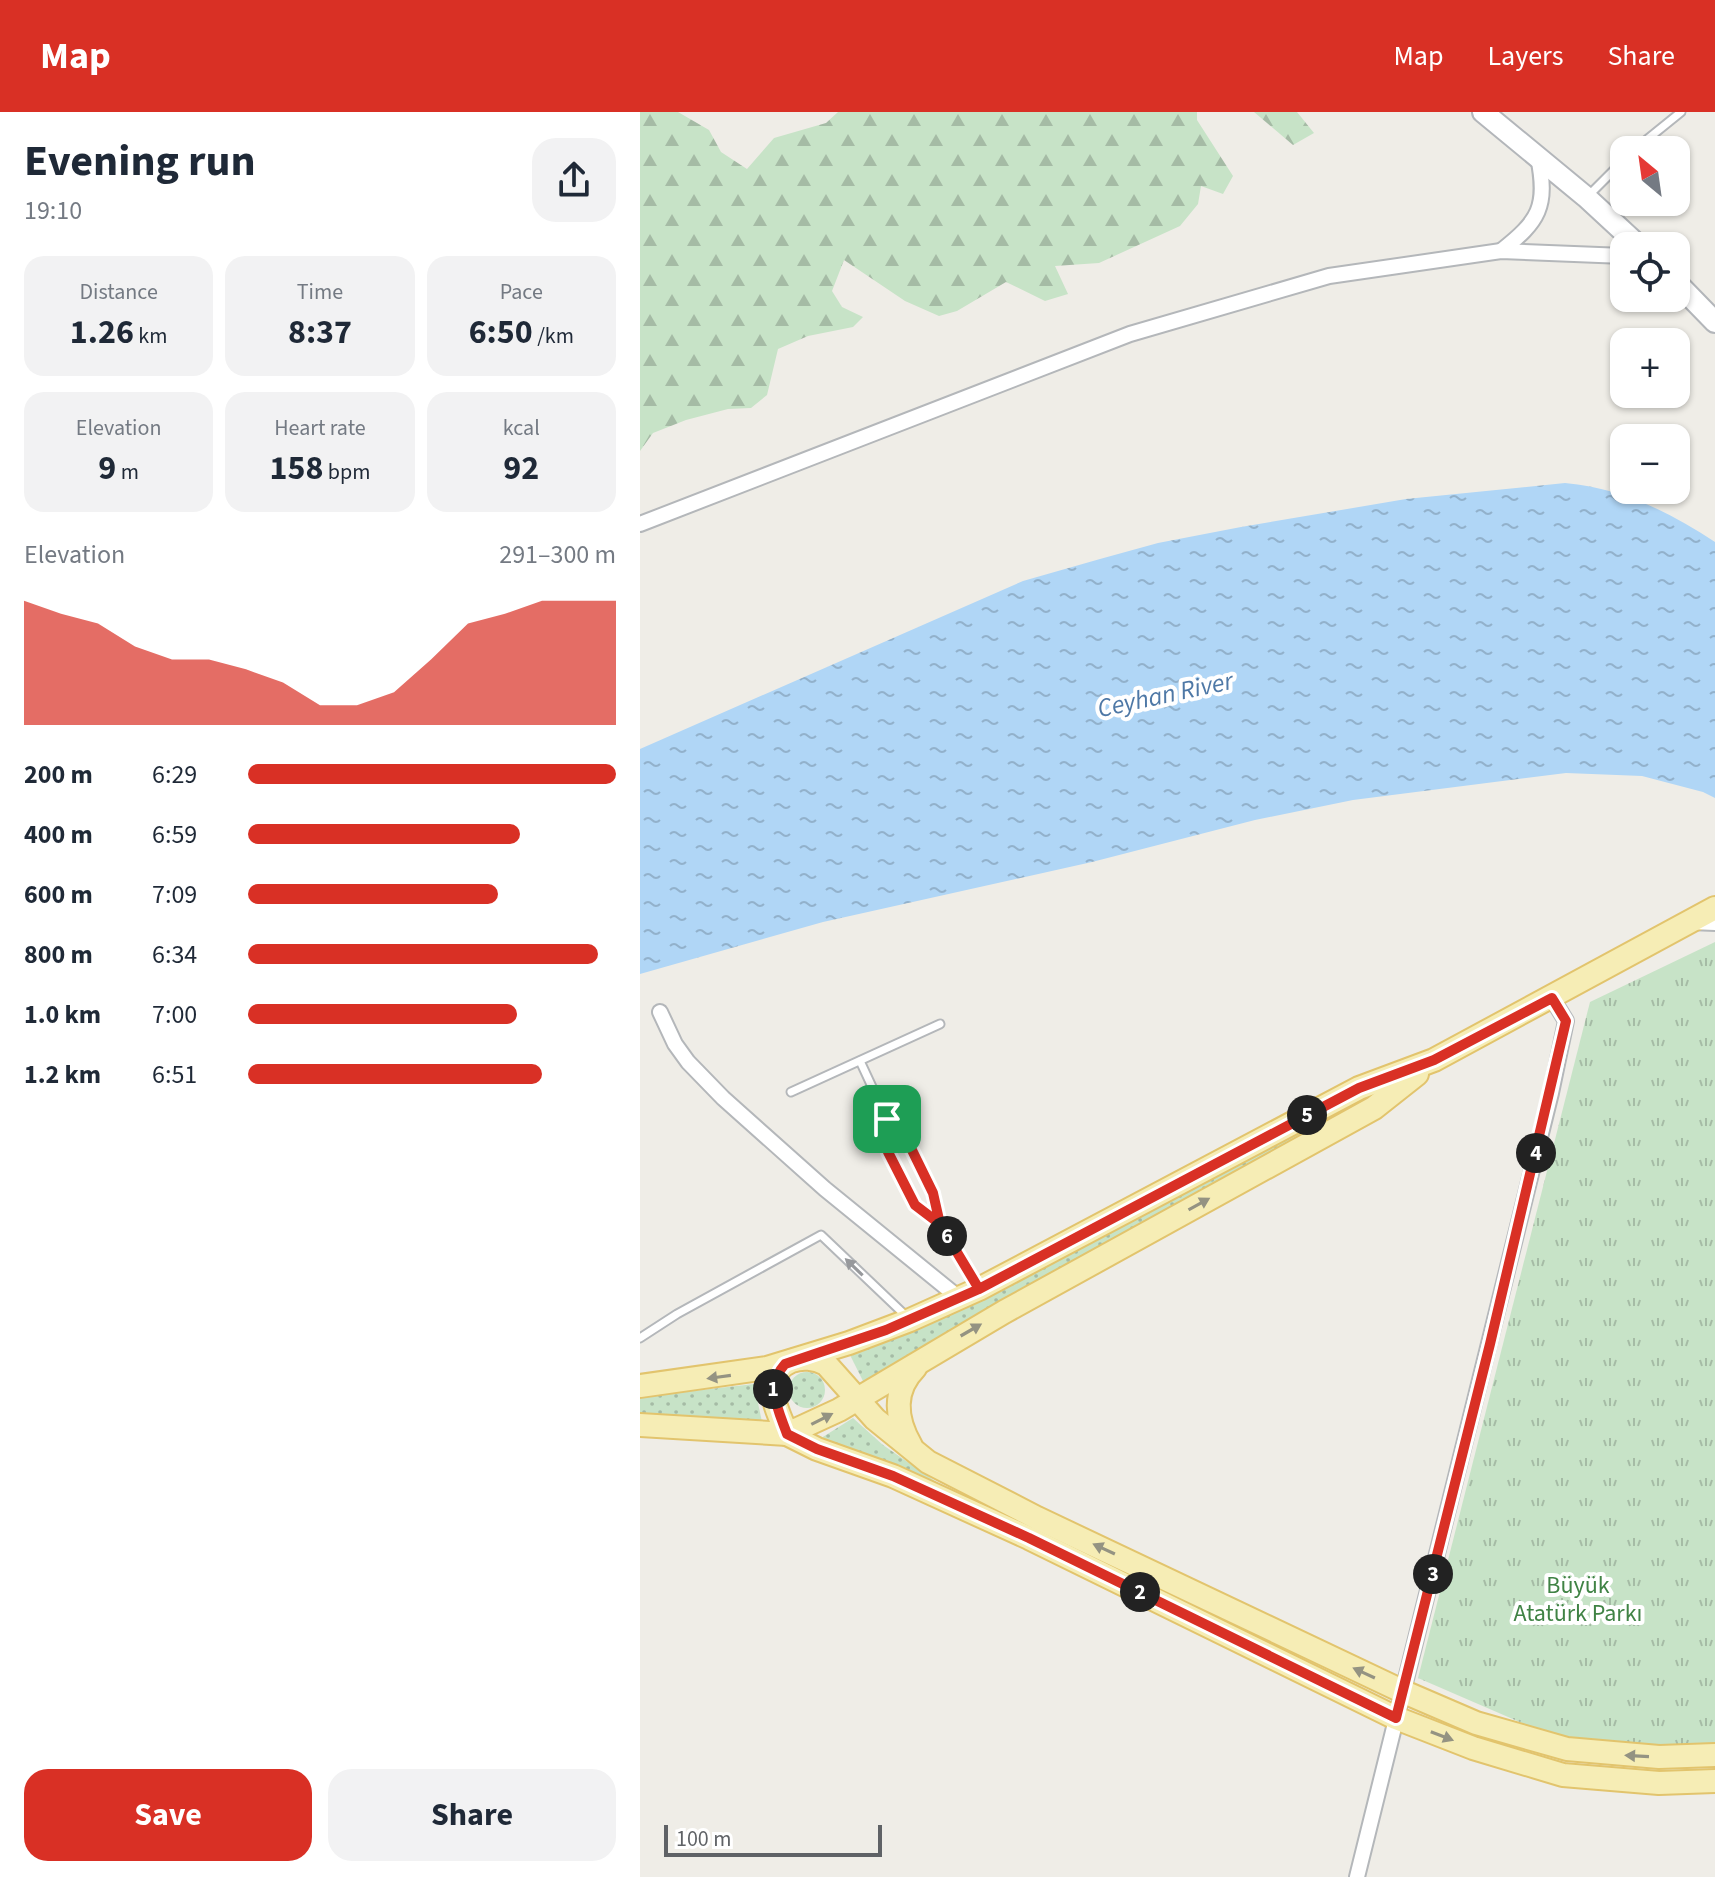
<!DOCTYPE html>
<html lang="en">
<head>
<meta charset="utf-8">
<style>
	:root { --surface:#fff; --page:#f2f2f3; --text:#1f2937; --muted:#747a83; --accent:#d93025 }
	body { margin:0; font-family:"Source Sans 3",sans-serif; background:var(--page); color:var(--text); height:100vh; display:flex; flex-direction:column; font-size:30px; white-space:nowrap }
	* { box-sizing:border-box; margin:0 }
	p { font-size:26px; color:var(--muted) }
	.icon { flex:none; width:44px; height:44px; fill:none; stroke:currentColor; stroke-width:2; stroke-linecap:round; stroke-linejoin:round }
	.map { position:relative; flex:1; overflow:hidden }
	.panel { display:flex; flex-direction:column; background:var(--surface); width:640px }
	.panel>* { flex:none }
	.needle { width:52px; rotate:331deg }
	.buttons { position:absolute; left:970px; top:24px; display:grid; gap:16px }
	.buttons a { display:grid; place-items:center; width:80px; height:80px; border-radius:16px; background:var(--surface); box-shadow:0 2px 6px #0004; font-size:40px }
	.scale { position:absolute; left:24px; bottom:20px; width:218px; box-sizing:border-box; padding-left:8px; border:4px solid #5f6266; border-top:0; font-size:22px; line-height:28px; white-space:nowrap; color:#5f6266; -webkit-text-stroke:6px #fff; paint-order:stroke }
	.pin { position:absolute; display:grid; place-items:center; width:68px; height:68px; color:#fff; margin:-34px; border-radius:16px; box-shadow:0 4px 12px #0006 }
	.km { position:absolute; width:40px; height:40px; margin:-20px; border-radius:50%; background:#222; color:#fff; font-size:22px; line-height:40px; text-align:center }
	.round { display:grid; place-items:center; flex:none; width:84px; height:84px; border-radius:24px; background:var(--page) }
	.overview { display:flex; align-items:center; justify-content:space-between; height:136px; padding:0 24px }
	h1 { font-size:44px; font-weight:700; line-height:60px }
	.metrics { display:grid; grid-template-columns:repeat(3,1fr); gap:12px; height:136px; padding:8px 24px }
	.metrics div { display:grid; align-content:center; border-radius:20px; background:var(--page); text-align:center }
	.metrics b { font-size:34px; font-weight:700 }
	.metrics small { font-size:22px; font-weight:400 }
	.metrics p { font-size:22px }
	.chart { height:224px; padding:16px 24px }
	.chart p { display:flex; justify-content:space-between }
	.chart svg { width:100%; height:144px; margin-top:8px; fill:var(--accent); opacity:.7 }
	.button { display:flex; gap:16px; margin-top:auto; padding:16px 24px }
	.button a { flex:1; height:92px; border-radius:24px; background:var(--accent); color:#fff; font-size:32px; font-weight:700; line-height:92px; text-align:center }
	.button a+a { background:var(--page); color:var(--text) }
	ul { padding:0 24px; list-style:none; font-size:26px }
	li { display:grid; grid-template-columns:128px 96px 1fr; align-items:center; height:60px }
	li i { height:20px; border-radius:10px; background:var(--accent) }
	header { display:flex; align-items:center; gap:48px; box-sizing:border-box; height:112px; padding:0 40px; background:var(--accent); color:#fff }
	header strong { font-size:38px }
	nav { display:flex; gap:44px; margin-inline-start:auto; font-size:28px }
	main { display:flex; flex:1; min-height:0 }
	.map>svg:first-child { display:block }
	.grass { fill:url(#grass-dots) }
	.forest { fill:url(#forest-firs) }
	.park { fill:url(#park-tufts) }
	.water { fill:url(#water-ripples) }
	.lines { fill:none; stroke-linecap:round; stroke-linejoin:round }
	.lane-casing { stroke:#b4b7ba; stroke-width:11 }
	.street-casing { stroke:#b4b7ba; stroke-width:18 }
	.secondary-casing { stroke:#b3b6ba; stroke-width:24 }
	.primary-casing { stroke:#e2c46d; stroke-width:26 }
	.lane { stroke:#fff; stroke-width:7 }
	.street { stroke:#fff; stroke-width:14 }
	.secondary { stroke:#fff; stroke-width:20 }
	.primary { stroke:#f6edb5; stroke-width:22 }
	.oneway { fill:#949382 }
	.oneway2 { fill:#97999c }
	.route-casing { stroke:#fff; stroke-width:16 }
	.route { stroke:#d93025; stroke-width:10 }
	.labels { text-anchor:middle; stroke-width:8; stroke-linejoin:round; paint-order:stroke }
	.park-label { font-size:24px; fill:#408345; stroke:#fff }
	.water-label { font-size:26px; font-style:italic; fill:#4e78a6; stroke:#fff }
</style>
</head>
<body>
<header>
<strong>Map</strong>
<nav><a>Map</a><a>Layers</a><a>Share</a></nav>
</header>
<main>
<section class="panel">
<div class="overview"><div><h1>Evening run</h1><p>19:10</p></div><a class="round"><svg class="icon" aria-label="share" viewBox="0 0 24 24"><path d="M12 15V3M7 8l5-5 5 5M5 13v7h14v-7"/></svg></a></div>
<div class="metrics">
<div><p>Distance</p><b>1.26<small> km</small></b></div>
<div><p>Time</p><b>8:37</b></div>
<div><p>Pace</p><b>6:50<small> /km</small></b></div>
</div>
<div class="metrics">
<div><p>Elevation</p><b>9<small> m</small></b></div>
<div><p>Heart rate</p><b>158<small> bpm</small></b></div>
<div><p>kcal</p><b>92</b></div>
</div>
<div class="chart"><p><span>Elevation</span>291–300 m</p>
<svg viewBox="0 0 160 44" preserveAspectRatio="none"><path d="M0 44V6L10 10L20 13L30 20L40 24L50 24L60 27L70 31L80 38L90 38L100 34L110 24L120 13L130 10L140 6L150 6L160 6V44z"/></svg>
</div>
<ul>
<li><b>200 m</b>6:29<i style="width:100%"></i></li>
<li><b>400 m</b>6:59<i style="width:74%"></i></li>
<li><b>600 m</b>7:09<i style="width:68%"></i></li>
<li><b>800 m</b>6:34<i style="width:95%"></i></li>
<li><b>1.0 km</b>7:00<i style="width:73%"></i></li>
<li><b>1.2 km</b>6:51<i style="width:80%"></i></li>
</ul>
<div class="button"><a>Save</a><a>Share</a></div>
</section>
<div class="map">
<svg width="1075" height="1765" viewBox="0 0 1075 1765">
	<defs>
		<pattern id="grass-dots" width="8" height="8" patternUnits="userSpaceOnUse" patternTransform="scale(2)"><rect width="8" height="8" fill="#c7e3c7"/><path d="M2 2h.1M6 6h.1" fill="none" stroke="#a5bba5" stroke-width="1.8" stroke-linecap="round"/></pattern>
		<pattern id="forest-firs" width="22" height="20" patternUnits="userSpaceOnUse" patternTransform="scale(2)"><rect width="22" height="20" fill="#c7e3c7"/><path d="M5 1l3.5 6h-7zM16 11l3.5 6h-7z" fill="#a5bba5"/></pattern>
		<pattern id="park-tufts" width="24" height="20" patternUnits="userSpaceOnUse" patternTransform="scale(2)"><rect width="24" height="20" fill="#c7e3c7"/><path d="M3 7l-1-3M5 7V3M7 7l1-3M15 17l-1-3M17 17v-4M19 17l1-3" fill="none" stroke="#a5bba5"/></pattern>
		<pattern id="water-ripples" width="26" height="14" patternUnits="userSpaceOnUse" patternTransform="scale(2)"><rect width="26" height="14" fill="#b0d6f6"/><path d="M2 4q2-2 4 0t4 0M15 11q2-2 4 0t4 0" fill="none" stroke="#92b1cb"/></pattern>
	</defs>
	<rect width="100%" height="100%" fill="#efede7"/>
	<g class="grass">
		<path d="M734,976L737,982L224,1271L210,1243L358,1181Z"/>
		<circle cx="167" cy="1278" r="18"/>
		<path d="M114,1272L122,1310L0,1302V1285Z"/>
		<path d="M213,1306L243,1333L305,1376L228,1344L178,1328Z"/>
	</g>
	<g class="forest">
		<path d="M0,0H38L69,18L81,40L107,57L134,26L186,11L198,0H557V8L593,64L583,82L561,74L558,92L540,114L459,151L415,154L428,182L405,189L366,170L317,199L299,204L265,189L204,148L192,179L202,195L223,205L213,215L168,224L138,237L127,283L111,296L88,297L46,308L13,321L0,339Z"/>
		<path d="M614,0H657L674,21L653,33Z"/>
	</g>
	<path class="park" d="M1075,830V1631L1038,1638L926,1630L778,1566L950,890Z"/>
	<path class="water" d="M925,371C981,376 1028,399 1075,430V686L1063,680L1002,664L926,661L713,688L615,708L452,750L183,810L0,862V637L383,469L460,447L518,431L601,415L766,387Z"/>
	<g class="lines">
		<g class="lane-casing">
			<g id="lane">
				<path d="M994,38L1041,0"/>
				<path d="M948,84L984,48"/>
				<path d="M220,949L247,1007L268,1030L293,1081L300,1112L338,1175"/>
				<path d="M151,980L300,912"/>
				<path d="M247,1007L248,1040L275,1093L300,1112"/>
				<path d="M0,1226L37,1202L181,1123L266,1204"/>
			</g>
		</g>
		<g class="street-casing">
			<g id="street">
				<path d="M861,139C899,109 908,95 898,45"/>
				<path d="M0,412L490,222L689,164L861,139L984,144"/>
				<path d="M1051,810L1075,811"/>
				<path d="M20,900L35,932L48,950L83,986L185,1077L319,1186"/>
				<path d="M717,1765L911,981L926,909L912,886"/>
			</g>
		</g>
		<g class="secondary-casing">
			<g id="secondary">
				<path d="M843,0L946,85L999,134"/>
				<path d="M1036,170L1075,210"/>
			</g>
		</g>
		<g class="primary-casing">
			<g id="primary">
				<path d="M0,1274L127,1256L209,1231L270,1208L339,1177L719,976L794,948L1075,796"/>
				<path d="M0,1313L147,1322L177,1337L253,1364L389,1426L756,1606L833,1636L923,1663L1019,1671L1075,1669"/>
				<path d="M147,1322C142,1309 133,1293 133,1278C132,1248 164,1240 186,1252L235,1307L288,1350L397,1406L764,1580L836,1611L927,1637L1019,1645L1075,1643"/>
				<path d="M147,1322L199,1298L364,1200L734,996L777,962"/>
				<path d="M271,1334C256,1308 252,1279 275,1256"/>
			</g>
		</g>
		<use href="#lane" class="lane"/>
		<use href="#street" class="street"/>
		<use href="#secondary" class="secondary"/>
		<use href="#primary" class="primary"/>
	</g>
	<defs><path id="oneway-solid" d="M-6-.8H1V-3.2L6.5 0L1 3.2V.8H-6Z" transform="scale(2)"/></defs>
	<g class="oneway">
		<use href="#oneway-solid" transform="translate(559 1092) rotate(-29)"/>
		<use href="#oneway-solid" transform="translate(331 1218) rotate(-30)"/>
		<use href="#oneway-solid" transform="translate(79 1265) rotate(172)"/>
		<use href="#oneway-solid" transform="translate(182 1307) rotate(-27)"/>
		<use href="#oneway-solid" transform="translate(464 1437) rotate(-155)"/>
		<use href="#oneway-solid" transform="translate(724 1561) rotate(-155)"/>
		<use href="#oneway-solid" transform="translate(802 1624) rotate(21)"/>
		<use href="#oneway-solid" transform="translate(997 1644) rotate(-177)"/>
	</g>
	<use class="oneway2" href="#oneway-solid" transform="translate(214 1155) rotate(-136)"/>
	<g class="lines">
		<g class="route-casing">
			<path id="route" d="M247,1007L268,1030L293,1081L300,1112L339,1177L246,1218L145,1252C125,1274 138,1297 147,1322L177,1337L253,1364L389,1426L756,1606L850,1232L926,909L912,886L794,948L719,976L339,1177L300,1112L275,1093L248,1040L247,1007"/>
		</g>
		<use href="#route" class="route"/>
	</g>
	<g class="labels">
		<g class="park-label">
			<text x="938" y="1481">Büyük<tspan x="938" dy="28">Atatürk Parkı</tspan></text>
		</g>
		<g class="water-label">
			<text transform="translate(525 582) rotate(-12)" y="9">Ceyhan River</text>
		</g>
	</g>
</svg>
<div class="buttons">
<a><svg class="needle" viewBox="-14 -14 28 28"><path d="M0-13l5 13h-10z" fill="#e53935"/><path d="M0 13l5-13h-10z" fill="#747a83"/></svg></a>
<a><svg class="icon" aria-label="locate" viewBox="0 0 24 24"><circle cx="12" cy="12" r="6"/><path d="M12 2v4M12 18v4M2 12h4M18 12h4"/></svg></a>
<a>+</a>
<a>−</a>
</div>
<div class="scale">100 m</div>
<div class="pin" style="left:247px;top:1007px;background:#1e9e55"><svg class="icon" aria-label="arrive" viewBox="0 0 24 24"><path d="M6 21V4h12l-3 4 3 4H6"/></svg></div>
<b class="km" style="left:133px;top:1277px">1</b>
<b class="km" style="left:500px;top:1480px">2</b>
<b class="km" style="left:793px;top:1462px">3</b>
<b class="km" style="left:896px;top:1041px">4</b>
<b class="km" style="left:667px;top:1003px">5</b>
<b class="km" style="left:307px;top:1124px">6</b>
</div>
</main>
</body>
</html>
